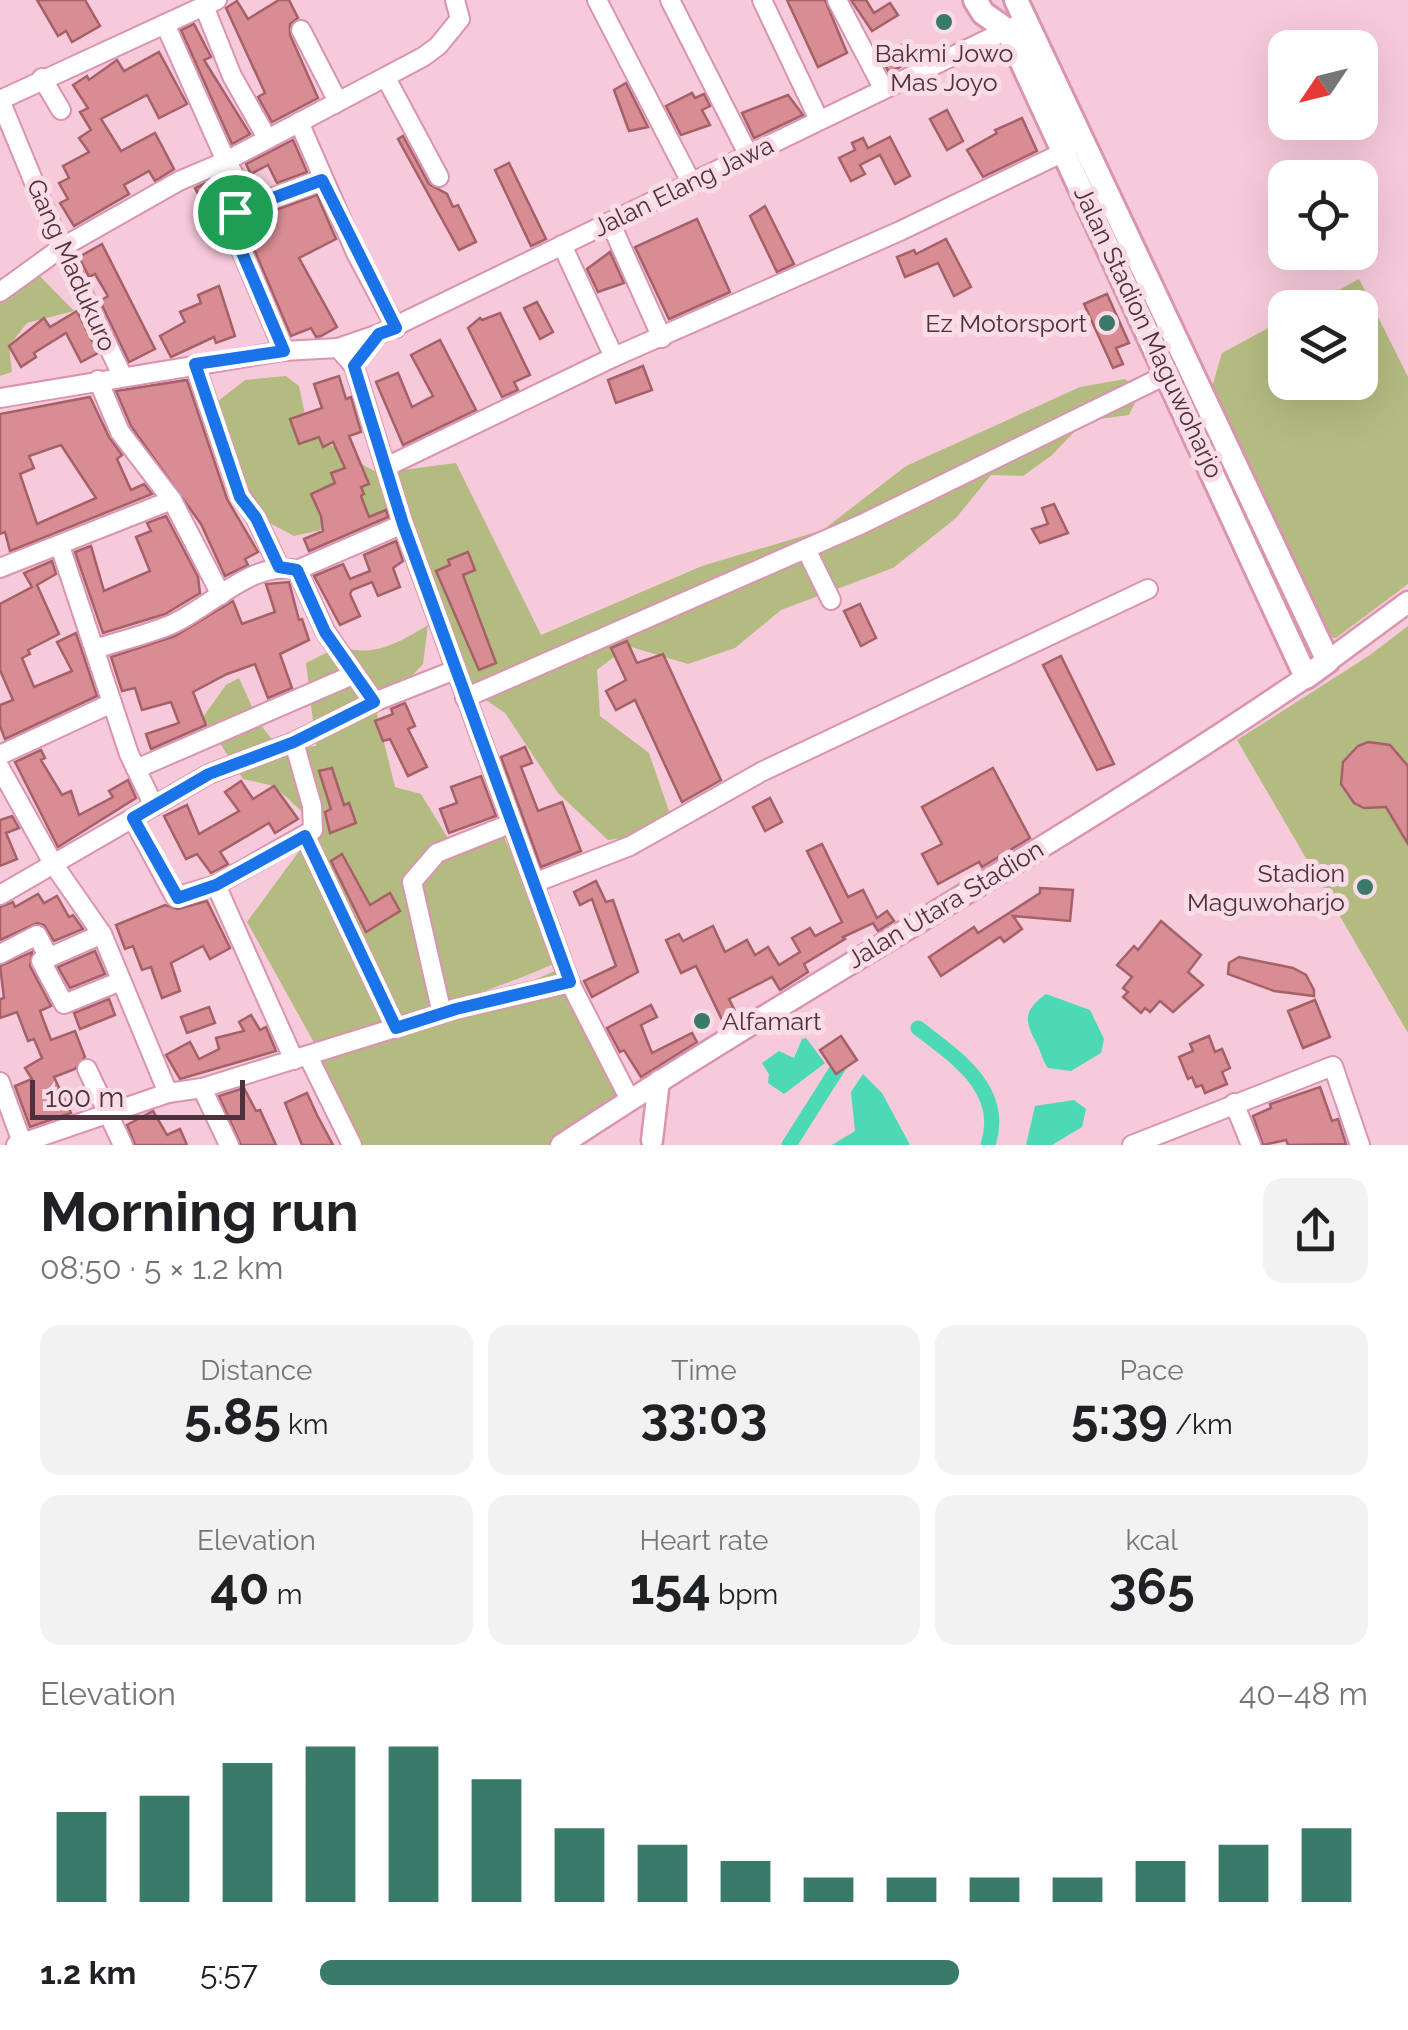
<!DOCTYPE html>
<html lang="en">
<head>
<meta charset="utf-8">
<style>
	:root { --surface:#fff; --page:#f2f2f2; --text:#202124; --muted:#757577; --accent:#3a7a69 }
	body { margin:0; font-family:Raleway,sans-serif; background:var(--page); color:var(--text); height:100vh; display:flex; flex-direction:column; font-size:38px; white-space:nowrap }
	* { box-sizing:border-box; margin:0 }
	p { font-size:32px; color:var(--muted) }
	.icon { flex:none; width:55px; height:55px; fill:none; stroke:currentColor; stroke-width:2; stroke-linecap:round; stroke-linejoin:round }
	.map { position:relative; height:1145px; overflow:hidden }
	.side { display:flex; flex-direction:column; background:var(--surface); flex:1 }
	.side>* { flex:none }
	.needle { width:65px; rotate:235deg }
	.buttons { position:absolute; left:1268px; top:30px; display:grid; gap:20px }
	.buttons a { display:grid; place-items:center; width:110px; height:110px; border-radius:20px; background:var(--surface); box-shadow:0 10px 40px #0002; font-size:50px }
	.scale { position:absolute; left:30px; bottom:25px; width:215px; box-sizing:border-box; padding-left:10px; border:5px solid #4e313d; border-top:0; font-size:28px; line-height:35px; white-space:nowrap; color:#4e313d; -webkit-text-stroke:8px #fadce7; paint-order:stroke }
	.pin { position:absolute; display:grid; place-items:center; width:85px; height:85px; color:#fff; margin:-42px; border:5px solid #fff; border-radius:50%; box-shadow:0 2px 10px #0007 }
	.round { display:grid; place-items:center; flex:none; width:105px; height:105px; border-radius:20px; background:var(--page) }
	.headline { display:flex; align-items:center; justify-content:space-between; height:170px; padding:0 40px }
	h1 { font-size:55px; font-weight:700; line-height:75px }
	.stats { display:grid; grid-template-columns:repeat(3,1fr); gap:15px; height:170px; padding:10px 40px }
	.stats div { display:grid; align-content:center; border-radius:20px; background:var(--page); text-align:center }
	.stats b { font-size:50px; font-weight:700 }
	.stats small { font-size:28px; font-weight:400 }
	.stats p { font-size:28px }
	.chart { height:280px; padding:20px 40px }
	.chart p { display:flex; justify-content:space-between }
	.chart svg { width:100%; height:180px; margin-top:10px; stroke:var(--accent); stroke-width:6 }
	ul { padding:0 40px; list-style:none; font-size:32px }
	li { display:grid; grid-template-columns:160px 120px 1fr; align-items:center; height:75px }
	li i { height:25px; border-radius:12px; background:var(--accent) }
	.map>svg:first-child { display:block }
	.green { fill:#b4bb81 }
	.water { fill:#4bd9b6 }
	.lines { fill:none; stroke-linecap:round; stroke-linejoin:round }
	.canal { stroke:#4bd9b6; stroke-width:15 }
	.building { fill:#d88d94; stroke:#a66067; stroke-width:2.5; fill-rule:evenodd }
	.minor-casing { stroke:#da93b0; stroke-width:22 }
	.tertiary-casing { stroke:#da93b0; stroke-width:25 }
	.secondary-casing { stroke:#da93b0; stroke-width:28 }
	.minor { stroke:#fff; stroke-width:18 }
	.tertiary { stroke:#fff; stroke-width:20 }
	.secondary { stroke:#fff; stroke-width:22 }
	.route-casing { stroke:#fff; stroke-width:20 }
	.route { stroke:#1a73e8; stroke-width:12 }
	.poi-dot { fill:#3a7a69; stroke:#fadce7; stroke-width:4 }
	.labels { text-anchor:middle; stroke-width:10; stroke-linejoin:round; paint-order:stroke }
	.poi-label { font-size:25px; fill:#4e313d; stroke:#fadce7; text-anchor:end }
	.street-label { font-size:25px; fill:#4e313d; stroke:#fadce7 }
</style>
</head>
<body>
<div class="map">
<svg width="1408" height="1145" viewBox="0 0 1408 1145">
	<rect width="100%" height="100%" fill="#f7cadb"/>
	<g class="green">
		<path d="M34,270L74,311L27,323L9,346L12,372L0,376V278Z"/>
		<path d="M1359,279L1408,377V584L1336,638L1328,637L1211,390L1222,353L1285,319V382H1360V308L1307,307Z"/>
		<path d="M286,376L299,386L308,428L346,456L388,478V472L456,463L541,635L702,566L823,530L906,466L1080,387L1125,379L1140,392L1129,415L1085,421L1051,456L1023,476L991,475L956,518L893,568L781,610L735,648L688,664L628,646L597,670L600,716L649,753L669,811L650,834L608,840L558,793L505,713L458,681L406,537L386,540L372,520L326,522L321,530L294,536L245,510L213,405L245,380Z"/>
		<path d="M428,625L423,664L377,714L395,787L421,794L449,840L503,835L560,961C481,997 397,1017 317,1048L247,922L305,843L311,820L274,786L243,779L203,717L226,685L239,678L260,724L279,748L316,746L306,663L340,646C372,659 400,642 428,625Z"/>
		<path d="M1408,626V1033L1237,740L1370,655Z"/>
		<path d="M559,969L624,1099L578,1145H356L307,1056L459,1014Z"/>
	</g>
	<g class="water">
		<path d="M1046,994L1090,1010L1104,1039L1101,1053L1071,1071L1048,1068C1042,1060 1041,1052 1037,1044C1024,1020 1023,1011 1046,994Z"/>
		<path d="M806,1038L825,1063L784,1094L768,1083L769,1074L762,1063L779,1051L794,1058L802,1039Z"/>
		<path d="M863,1074L882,1093L910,1145H832L855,1131L851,1092Z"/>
		<path d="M1074,1100L1086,1109L1082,1127L1052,1145H1026L1035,1106Z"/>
	</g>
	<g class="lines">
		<g class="canal">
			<path d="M918,1028C957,1058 1006,1090 988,1145"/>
			<path d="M789,1145L839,1066"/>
		</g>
	</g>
	<g class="building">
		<path d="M37,0H85L100,26L72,42L66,31L58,36Z"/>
		<path d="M279,0H289L298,18L290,24V35L318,98L272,122L258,97L265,93L226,8L237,1L248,19Z"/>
		<path d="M787,0H825L847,53L818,67Z"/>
		<path d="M851,0H866L874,13L890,3L898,15L872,31Z"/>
		<path d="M194,24L211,57L204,60L250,134L232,144L181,30Z"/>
		<path d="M909,41L918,57L889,73L881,56Z"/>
		<path d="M159,52L187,104L159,118L147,95L101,119L121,151L155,133L174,169L155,181L149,171L124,185L129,194L74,226L60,203L68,199L59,183L69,178L63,166L89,152L79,138L91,130L80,112L88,108L73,85L87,76L89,80L117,60L124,71Z"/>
		<path d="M626,83L648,127L629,131L614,90Z"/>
		<path d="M692,93L695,98L704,94L710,106L702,110L710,125L681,135L666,106Z"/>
		<path d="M788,95L803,115L754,138L742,113Z"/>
		<path d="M947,110L963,141L947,150L930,119Z"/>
		<path d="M1022,118L1037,151L983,177L967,150L997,133L995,130Z"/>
		<path d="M403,136L429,184L447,194L453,207L458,205L476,242L459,250L398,139Z"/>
		<path d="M890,137L910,176L895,184L880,155L860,165L865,174L851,181L839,158L855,150L852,143L863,138L868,148Z"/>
		<path d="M293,140L307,172L277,183L268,165L251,174L246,164Z"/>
		<path d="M509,163L546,239L531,246L495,170Z"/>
		<path d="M206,183L210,191L225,184L234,198L229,200L226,195L205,207L195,188Z"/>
		<path d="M317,195L336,239L299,258L337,327L321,336L316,337L311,328L291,336L246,230L270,212Z"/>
		<path d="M765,206L794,264L777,272L750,216Z"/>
		<path d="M697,219L730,292L669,319L635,247Z"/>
		<path d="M946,239L971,287L954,296L938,263L905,277L897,257L914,250L916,254Z"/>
		<path d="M102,244L155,349L129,362L100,301L108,296L95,274L89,277L79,257Z"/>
		<path d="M610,252L624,283L598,292L587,269Z"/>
		<path d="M219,286L235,336L216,343L214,337L171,357L160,336L185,322L180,312L201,303L198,295Z"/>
		<path d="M1107,294L1129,343L1116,348L1123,364L1113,368L1084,304Z"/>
		<path d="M537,302L553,332L540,339L524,308Z"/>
		<path d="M77,311L98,353L81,362L66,333L34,353L36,357L21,367L9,346L44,318L50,327Z"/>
		<path d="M500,313L530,375L514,382L518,390L502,397L468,328L480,318L482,320Z"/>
		<path d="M440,340L476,410L403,445L376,382L398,373L412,407L433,396L411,355Z"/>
		<path d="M643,366L652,390L616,403L608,380Z"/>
		<path d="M339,376L346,399L351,397L361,432L349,436L369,484L361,487L364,494L361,496L369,517L386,510L388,517L309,551L304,539L323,531L321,516L311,494L335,483L331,473L345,468L333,442L323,447L319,437L299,444L290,419L322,408L314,384Z"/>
		<path d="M187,380L227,499L258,552L245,559L248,565L225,576L201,524L131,426L116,391Z"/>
		<path d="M90,397L109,437L122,455L117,459L131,490L144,484L152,494L10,551L5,532L0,534V414ZM61,445L96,498L37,524L20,474L34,468L29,456Z"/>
		<path d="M1054,504L1068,533L1040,543L1032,529L1048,524L1042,508Z"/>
		<path d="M166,516L198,577L200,593L165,614L103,633L75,552L91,546L104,591L150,571L136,537L151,531L147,523Z"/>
		<path d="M396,541L403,561L393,568L400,587L378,596L372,582L352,590L350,594L360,616L340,625L314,576L343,564L350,579L370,571L364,555Z"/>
		<path d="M468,552L475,570L463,575L496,663L479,670L436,571L450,565L448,560Z"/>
		<path d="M52,561L56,574L37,585L59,634L28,650L30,654L22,658L34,687L72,671L57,642L76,633L97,696L5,739L0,726V705L13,700L0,670V604L32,587L24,573Z"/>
		<path d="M289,582L299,620L302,619L309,640L280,654L292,688L268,698L255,664L227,674L193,692L206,725L151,749L146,734L179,723L171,702L142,710L135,688L122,691L111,657L175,636L233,601L242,624L275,612L266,584Z"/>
		<path d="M860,604L876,638L861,646L844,611Z"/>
		<path d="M627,641L637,663L663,654L721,780L682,802L635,700L616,710L606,691L626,680L611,648Z"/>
		<path d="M1061,656L1114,764L1097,770L1043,665Z"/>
		<path d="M405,703L415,726L408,729L427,767L408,776L390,739L383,741L375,721L393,714L391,709Z"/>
		<path d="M1368,742L1390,745L1408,766V844L1386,807L1364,808L1354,803L1341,784L1343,762L1358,746Z"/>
		<path d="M525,747L532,763L521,767L538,811L562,802L581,851L541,867L501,757Z"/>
		<path d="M41,750L45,758L41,760L62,795L71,791L79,815L113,797L109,791L128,780L136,798L58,847L15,762Z"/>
		<path d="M332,768L344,805L349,803L356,823L330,833L325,812L331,809L319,771Z"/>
		<path d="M993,768L1030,838L982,867L979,862L938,884L922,854L942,844L922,807Z"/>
		<path d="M481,776L496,816L449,833L440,809L457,803L451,787Z"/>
		<path d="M241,781L253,799L274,786L298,819L275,833L269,823L220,852L228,864L211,873L197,854L186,859L164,816L187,805L199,834L239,811L225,792Z"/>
		<path d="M770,798L782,822L765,831L753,807Z"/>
		<path d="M12,816L19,828L6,833L17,859L0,866V820Z"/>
		<path d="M822,844L848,897L863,890L877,918L887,911L894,921L878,931L873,923L843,937L845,939L804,964L808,972L780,990L772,977L729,999L738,1017L724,1024L696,966L681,973L666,940L679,934L683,941L713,926L725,952L747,940L755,955L768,947L779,965L800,952L792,938L810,928L815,936L842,922L807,851Z"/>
		<path d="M342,854L370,905L390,893L400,911L366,932L331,861Z"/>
		<path d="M596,881L606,902L613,900L638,972L592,997L584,981L616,966L592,899L580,905L574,892Z"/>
		<path d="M1040,888L1073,890L1070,921L1013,916L1022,929L1004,942L1000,937L941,976L929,957L974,927L978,933L1040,893Z"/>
		<path d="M38,894L44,903L57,896L69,917L73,915L83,929L54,941L44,925L37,923L0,940V907L13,902L15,907Z"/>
		<path d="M207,901L230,948L210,959L203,946L171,963L180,991L162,998L151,967L142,970L133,946L125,949L116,925L165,905L178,909Z"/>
		<path d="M1161,921L1201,955L1188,972L1203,985L1173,1012L1160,1001L1150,1012L1145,1008L1141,1013L1123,997L1128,992L1123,988L1132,977L1117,965L1134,946L1138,950Z"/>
		<path d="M95,951L105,974L70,988L58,967Z"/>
		<path d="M32,952L30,966L51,1006L40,1011L51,1040L75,1031L85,1057L75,1069L54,1077L71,1113L30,1127L15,1086L32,1079L25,1068L42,1058L34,1039L28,1041L17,1012L0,1018V999L4,998L0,966Z"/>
		<path d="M1239,957L1293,968L1306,975L1314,990V996L1274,991L1228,974L1229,963Z"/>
		<path d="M109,999L115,1015L80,1029L74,1013Z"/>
		<path d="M1315,1000L1330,1037L1303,1048L1288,1011Z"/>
		<path d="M651,1005L657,1017L641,1025L652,1053L692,1033L697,1042L641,1077L624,1050L620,1052L607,1028Z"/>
		<path d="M209,1007L215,1023L187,1033L181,1017Z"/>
		<path d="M251,1015L260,1030L266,1027L276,1051L180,1079L166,1055L190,1042L199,1059L219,1049L216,1038L244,1031L239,1022Z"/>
		<path d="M841,1036L857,1060L836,1074L820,1050Z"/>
		<path d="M1209,1036L1215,1052L1222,1049L1230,1068L1222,1072L1227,1084L1205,1093L1202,1085L1196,1087L1192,1077L1188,1079L1179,1057L1193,1051L1190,1044Z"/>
		<path d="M1320,1087L1332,1121L1338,1119L1346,1144L1288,1145L1286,1140L1263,1145L1253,1116L1271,1108L1270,1104Z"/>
		<path d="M244,1088L256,1111L260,1110L276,1145H241L219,1096Z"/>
		<path d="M307,1093L317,1115L333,1145H302L285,1103Z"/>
		<path d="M153,1111L167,1135L180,1129L187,1145H135L127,1125Z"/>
	</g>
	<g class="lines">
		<g class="minor-casing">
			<g id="minor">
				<path d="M597,0L691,182"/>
				<path d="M670,0L748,154"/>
				<path d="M762,0L819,120"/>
				<path d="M837,0L883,88"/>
				<path d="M204,6L232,76L267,138"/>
				<path d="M165,24L226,161L252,205"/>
				<path d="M301,30L335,96V104"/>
				<path d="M42,78L61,110"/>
				<path d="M386,78L439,177"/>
				<path d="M0,100L61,248L122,375"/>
				<path d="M0,100L217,0"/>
				<path d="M299,122L356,253L396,328"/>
				<path d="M610,222L662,338"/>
				<path d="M562,245L614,357"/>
				<path d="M0,292L61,248L179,181L226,161L423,57L438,46L460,19L455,0"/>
				<path d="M338,348L354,366L403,524L570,983L630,1100"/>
				<path d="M284,351L232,229L235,211L322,180"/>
				<path d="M195,365L239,494L256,518L279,567"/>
				<path d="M98,380L120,432L172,500L221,595"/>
				<path d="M0,398L284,351L338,348L379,334L1017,25"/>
				<path d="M386,467L614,357L900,231L1066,151"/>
				<path d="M60,546L129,754L154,806"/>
				<path d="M806,549L831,600"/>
				<path d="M0,568L172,500"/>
				<path d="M297,570L325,631L374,702"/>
				<path d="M95,649C119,641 146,635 170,625C209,609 252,559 297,570L403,524"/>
				<path d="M465,698L862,524L1168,374"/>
				<path d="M294,742L312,806L313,830L216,885L294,1060"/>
				<path d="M0,755L112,703"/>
				<path d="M0,768L54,865L102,934L168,1093"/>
				<path d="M136,769L355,674"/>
				<path d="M133,819L175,897L216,885"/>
				<path d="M305,836L396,1028"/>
				<path d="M534,883L630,846L761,772L1148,589"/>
				<path d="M0,895L209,774L294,742L374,702L455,670"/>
				<path d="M102,934L41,961L64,1004L121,981"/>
				<path d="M0,954L37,935L48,956"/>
				<path d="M442,1014L412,882L437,853L512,823"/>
				<path d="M308,1056L352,1145"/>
				<path d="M87,1069L123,1145"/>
				<path d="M0,1082L23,1145"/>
				<path d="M202,1088L229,1145"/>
				<path d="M1234,1103L1251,1145"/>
				<path d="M16,1145L168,1093L202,1088L456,1009L570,983"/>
				<path d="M1132,1145L1333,1066L1360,1145"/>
			</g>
		</g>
		<g class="tertiary-casing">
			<g id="tertiary">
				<path d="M1328,661L1408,602"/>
				<path d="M652,1140L659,1081"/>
				<path d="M561,1145C806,984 1064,842 1306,677"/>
			</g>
		</g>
		<g class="secondary-casing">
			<path id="secondary" d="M975,0L983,13L1007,30L1306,677L1328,661L1016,0"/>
		</g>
		<use href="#minor" class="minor"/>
		<use href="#tertiary" class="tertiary"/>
		<use href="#secondary" class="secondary"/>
	</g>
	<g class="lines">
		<g class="route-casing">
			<path id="route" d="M322,180L396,328L379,334L354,366L403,524L570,982L456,1009L396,1028L305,836L216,885L178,898L133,818L209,774L294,742L374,702L325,632L297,570L279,567L256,518L240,497L195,364L284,351L232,229L235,212Z"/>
		</g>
		<use href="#route" class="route"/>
	</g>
	<g class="poi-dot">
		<circle cx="944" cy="22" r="10"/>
		<circle cx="1107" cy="323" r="10"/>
		<circle cx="1365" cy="887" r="10"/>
		<circle cx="702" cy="1021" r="10"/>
	</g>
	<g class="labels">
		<g class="poi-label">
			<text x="944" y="62" text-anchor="middle">Bakmi Jowo<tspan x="944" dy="29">Mas Joyo</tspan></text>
			<text x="1087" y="332">Ez Motorsport</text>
			<text x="1345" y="882">Stadion<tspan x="1345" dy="29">Maguwoharjo</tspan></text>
			<text x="722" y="1030" text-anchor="start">Alfamart</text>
		</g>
		<g class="street-label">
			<text transform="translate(683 186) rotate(-26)" y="9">Jalan Elang Jawa</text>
			<text transform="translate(72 265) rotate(66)" y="9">Gang Madukuro</text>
			<text transform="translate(1149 332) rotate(65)" y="9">Jalan Stadion Maguwoharjo</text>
			<text transform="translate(945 904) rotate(-31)" y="9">Jalan Utara Stadion</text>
		</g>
	</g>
</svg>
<div class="buttons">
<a><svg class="needle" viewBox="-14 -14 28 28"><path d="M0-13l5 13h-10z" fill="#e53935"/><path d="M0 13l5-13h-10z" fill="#757577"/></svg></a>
<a><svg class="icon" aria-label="locate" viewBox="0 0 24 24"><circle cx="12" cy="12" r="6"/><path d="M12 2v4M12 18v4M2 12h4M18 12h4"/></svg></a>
<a><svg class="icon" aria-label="layers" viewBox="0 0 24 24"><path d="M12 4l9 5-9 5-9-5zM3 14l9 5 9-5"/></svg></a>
</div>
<div class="scale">100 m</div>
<div class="pin" style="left:235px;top:212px;background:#1e9e55"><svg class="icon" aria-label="arrive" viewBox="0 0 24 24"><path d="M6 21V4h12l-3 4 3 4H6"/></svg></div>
</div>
<section class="side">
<div class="headline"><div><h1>Morning run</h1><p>08:50 · 5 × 1.2 km</p></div><a class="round"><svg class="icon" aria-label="share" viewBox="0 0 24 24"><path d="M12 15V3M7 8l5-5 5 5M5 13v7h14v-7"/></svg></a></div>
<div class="stats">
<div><p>Distance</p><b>5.85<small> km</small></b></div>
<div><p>Time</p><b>33:03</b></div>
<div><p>Pace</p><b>5:39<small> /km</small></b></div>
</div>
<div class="stats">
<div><p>Elevation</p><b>40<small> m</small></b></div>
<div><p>Heart rate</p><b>154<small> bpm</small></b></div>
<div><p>kcal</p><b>365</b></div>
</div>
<div class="chart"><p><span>Elevation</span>40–48 m</p>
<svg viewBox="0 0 160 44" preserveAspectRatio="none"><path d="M5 44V22M15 44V18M25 44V10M35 44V6M45 44V6M55 44V14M65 44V26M75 44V30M85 44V34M95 44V38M105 44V38M115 44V38M125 44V38M135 44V34M145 44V30M155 44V26"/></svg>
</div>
<ul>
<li><b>1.2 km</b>5:57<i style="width:61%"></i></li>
</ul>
</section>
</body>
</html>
